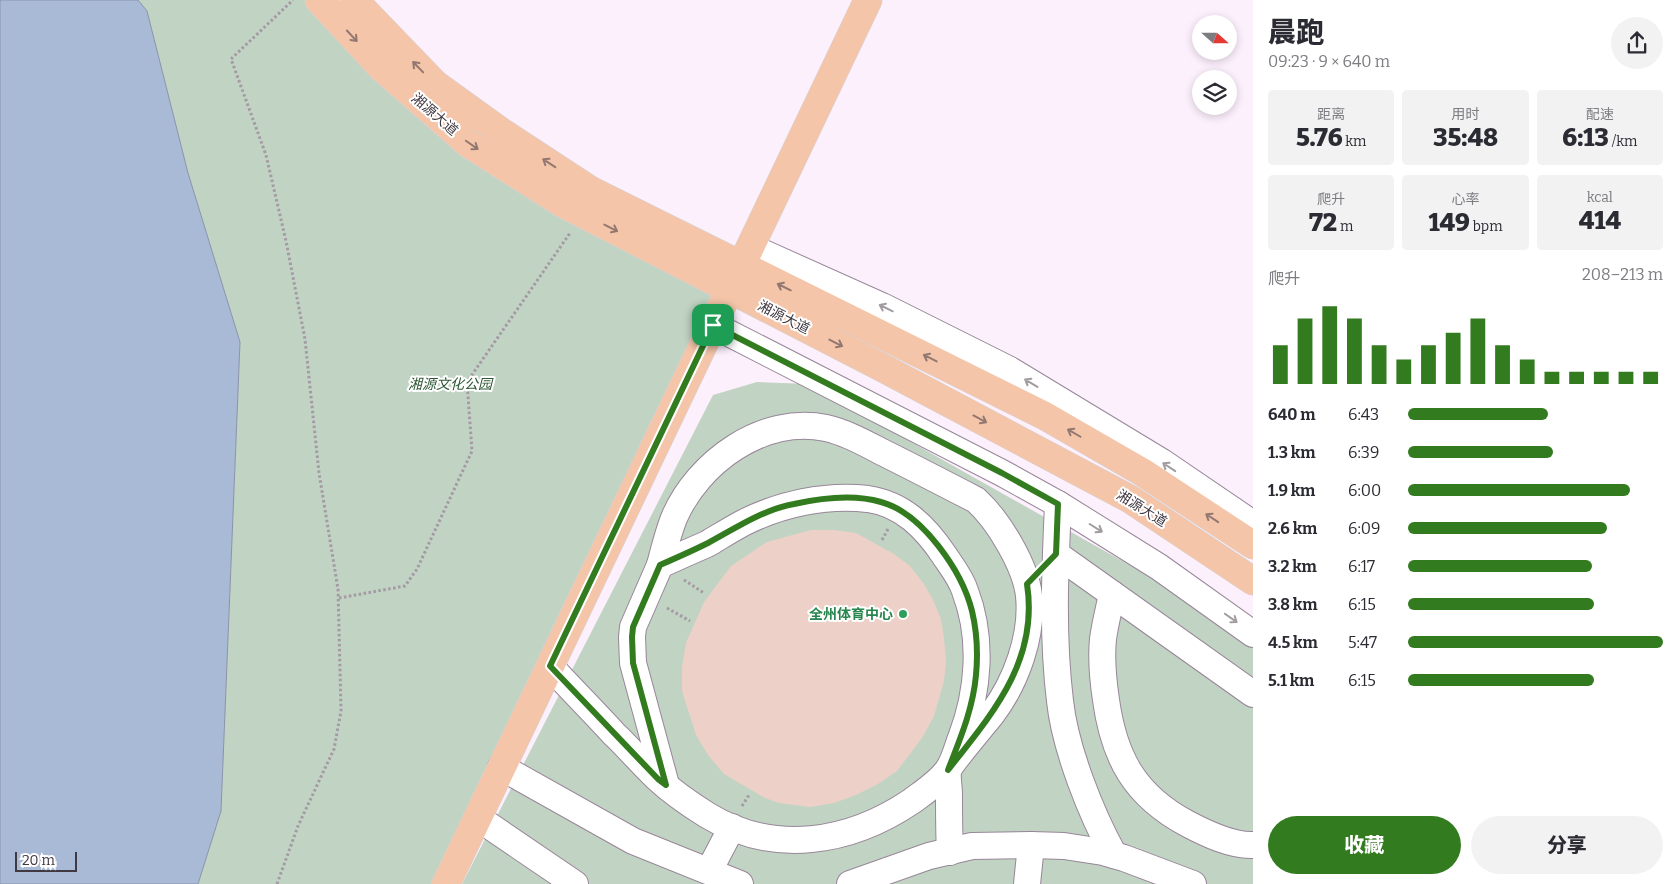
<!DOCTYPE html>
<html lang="zh">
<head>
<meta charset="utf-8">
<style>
	:root { --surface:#fff; --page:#f2f2f3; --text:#2b2b33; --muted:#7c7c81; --accent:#337b1f }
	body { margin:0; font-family:Bitter,"Noto Sans SC",serif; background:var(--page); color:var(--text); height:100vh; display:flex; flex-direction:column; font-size:19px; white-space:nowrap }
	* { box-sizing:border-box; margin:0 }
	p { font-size:16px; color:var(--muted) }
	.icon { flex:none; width:28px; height:28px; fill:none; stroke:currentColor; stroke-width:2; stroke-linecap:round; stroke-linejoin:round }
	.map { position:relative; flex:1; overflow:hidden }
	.panel { display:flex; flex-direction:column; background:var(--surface); width:425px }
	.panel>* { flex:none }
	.needle { width:32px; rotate:111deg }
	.fabs { position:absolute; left:1192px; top:15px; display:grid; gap:10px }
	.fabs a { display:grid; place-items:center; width:45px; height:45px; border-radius:50%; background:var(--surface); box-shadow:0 2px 8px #0003; font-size:25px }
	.scale { position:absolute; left:15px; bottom:12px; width:62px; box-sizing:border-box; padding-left:5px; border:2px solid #413941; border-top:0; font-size:14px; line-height:18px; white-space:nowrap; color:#413941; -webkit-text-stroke:4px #fff; paint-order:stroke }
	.pin { position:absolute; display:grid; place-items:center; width:42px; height:42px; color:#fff; margin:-21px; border-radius:10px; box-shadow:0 2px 8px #0006 }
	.round { display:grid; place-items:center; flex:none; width:52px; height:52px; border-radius:26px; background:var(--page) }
	.head { display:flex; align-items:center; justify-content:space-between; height:85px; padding:0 15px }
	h1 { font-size:28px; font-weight:800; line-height:38px }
	.metrics { display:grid; grid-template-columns:repeat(3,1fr); gap:8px; height:85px; padding:5px 15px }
	.metrics div { display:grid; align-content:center; border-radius:5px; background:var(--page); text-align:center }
	.metrics b { font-size:25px; font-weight:800 }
	.metrics small { font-size:14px; font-weight:400 }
	.metrics p { font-size:14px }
	.chart { height:140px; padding:10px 15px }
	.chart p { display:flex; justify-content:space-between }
	.chart svg { width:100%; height:90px; margin-top:5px; stroke:var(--accent); stroke-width:6 }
	.action { display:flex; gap:10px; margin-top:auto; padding:10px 15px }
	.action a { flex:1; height:58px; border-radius:30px; background:var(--accent); color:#fff; font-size:20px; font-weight:800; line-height:58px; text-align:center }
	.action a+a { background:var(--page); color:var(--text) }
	ul { padding:0 15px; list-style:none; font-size:16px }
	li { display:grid; grid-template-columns:80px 60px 1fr; align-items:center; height:38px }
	li i { height:12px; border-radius:6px; background:var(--accent) }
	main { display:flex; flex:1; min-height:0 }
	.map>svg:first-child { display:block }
	.green { fill:#c1d3c3 }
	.water { fill:#a9bad6; stroke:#8a93a9 }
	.building { fill:#edd1c8 }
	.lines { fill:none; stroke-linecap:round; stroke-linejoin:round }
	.minor-casing { stroke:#988699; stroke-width:28 }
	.major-casing { stroke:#d5d3d5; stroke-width:29 }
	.path { stroke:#a499a4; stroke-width:3; stroke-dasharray:2.5 2.5; stroke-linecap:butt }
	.minor { stroke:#fff; stroke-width:26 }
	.major { stroke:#f4c5a9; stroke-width:28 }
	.oneway { stroke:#927870 }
	.oneway2 { stroke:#a09ca0 }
	.route-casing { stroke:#fff; stroke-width:10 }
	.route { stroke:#337b1f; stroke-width:6 }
	.leisure-dot { fill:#2e9e5b; stroke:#fff; stroke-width:2 }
	.labels { text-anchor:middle; stroke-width:4; stroke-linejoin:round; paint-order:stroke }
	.street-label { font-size:14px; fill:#413941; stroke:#fff }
	.park-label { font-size:14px; font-style:italic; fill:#2c5633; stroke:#fff }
	.leisure-label { font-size:14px; font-weight:bold; fill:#27864d; stroke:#fff; text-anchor:end }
</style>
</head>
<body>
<main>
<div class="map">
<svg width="1253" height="884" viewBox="0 0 1253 884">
	<rect width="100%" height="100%" fill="#fcf0fd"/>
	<g class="green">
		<path d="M138,0H319L469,144L730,289L446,884H198L221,811L240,342L188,173L147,11Z"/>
		<path d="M757,382L808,384L1158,581L1253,647V884H462L713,395Z"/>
	</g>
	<path class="water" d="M0,0H138L147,11L188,173L240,342L221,811L198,884H0Z"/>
	<path class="building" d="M811,530H834L856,533L894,554L910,566L924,584L933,600L941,619L944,638L946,662L944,681L934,716L922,738L897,771L878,784L856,795L834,803L810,807L779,803L765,798L724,774L708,755L696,735L682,691V667L686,643L704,602L731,566L767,542Z"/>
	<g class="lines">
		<g class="minor-casing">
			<g id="minor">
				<path d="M750,247L882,306L1010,370L1162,462L1253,524"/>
				<path d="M713,325L1002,473L1058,504L1159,567L1253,634"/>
				<path d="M1058,504C1055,570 1052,636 1060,701C1065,748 1091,814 1114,855"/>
				<path d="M1056,554L1253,694"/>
				<path d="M660,565C664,550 668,533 674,518C698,462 763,415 826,428C848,433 868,445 888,455C918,470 947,485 976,500C998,520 1026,566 1029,596C1033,636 1016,682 992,714C985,723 950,764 948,771C947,779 949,787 949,794C949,813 949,833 950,852"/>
				<path d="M1112,594C1109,609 1105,624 1103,639C1101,659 1103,680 1106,700C1114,758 1135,796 1188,824C1207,834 1232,846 1253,845"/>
				<path d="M550,666C571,689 593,711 614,734C629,748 642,764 657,778C671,791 691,805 707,815C774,856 850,843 912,801C924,792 938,783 947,771C954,762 957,748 961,738C979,691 983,638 965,591C961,578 952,567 944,555C926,528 903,504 868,499C826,494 780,504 743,523C730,530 719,537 707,544C691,551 675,558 660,565L633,627L632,637L633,663L666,785"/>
				<path d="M501,767L633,841L740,884"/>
				<path d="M478,818L575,884"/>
				<path d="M709,871L732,827"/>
				<path d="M850,884L929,856L972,846L1031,845L1064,846L1103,852L1124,858L1193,884"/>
				<path d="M1027,884L1031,845"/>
			</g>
		</g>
		<g class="major-casing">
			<g id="major">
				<path d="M319,0L381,67L469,144L562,203L883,368L1130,499L1253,581"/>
				<path d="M354,0L435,84L503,133L590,190L1045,416L1142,472L1253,545"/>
				<path d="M446,884L868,0"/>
			</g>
		</g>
		<g class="path">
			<path d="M882,540L888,529"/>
			<path d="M684,580L704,593"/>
			<path d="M339,598L405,586L417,569L472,451L467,382L570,233"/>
			<path d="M667,608L690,621"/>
			<path d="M742,806L749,795"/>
			<path d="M277,884L298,826L334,749L341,711L338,589L319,473L305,339L286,241L266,155L231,59L293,0"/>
		</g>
		<use href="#minor" class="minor"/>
		<use href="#major" class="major"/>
	</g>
	<defs><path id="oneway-shaft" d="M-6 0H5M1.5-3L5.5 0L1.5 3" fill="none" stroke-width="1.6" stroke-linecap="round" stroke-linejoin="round" transform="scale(1.25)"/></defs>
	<g class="oneway">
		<use href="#oneway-shaft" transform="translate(352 36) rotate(47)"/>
		<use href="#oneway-shaft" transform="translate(418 67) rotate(-134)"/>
		<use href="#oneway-shaft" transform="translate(472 145) rotate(35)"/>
		<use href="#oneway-shaft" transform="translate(549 163) rotate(-147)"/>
		<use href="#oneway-shaft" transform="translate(611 228) rotate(27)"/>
		<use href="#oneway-shaft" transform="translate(784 287) rotate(-154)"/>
		<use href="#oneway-shaft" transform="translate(836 343) rotate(27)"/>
		<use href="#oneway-shaft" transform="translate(930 358) rotate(-153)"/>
		<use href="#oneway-shaft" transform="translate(980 419) rotate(28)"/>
		<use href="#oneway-shaft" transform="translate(1074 433) rotate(-150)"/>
		<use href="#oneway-shaft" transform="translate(1212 518) rotate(-146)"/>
	</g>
	<g class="oneway2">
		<use href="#oneway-shaft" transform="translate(886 308) rotate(-154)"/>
		<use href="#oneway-shaft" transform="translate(1031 383) rotate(-149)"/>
		<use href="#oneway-shaft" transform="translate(1169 467) rotate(-146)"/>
		<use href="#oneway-shaft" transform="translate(1096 528) rotate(32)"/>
		<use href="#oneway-shaft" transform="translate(1231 618) rotate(35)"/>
	</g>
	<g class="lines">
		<g class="route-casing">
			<path id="route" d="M713,325L1002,473L1058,504L1056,554L1027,584C1039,661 992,714 948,770C960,739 973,709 976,675C978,654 977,632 972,611C962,571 922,513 881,502C854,494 821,498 794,504C762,510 736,528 708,543C692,551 676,558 660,565L633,627L632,637L633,663L666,785L658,779L550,666Z"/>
		</g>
		<use href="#route" class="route"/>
	</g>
	<circle class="leisure-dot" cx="903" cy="614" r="5"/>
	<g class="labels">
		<g class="street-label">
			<text transform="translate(435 114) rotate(41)" y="5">湘源大道</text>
			<text transform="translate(784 317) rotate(27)" y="5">湘源大道</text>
			<text transform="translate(1142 508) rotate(32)" y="5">湘源大道</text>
		</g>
		<g class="park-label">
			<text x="450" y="389">湘源文化公园</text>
		</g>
		<g class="leisure-label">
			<text x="893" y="619">全州体育中心</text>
		</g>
	</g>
</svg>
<div class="fabs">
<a><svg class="needle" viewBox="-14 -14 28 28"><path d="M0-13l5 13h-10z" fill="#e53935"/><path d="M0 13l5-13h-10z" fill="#7c7c81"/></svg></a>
<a><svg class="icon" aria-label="layers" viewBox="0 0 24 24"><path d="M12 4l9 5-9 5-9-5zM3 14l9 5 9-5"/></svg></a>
</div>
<div class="scale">20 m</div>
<div class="pin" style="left:713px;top:325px;background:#1e9e55"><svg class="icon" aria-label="arrive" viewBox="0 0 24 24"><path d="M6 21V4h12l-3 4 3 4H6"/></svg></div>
</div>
<section class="panel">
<div class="head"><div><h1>晨跑</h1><p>09:23 · 9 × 640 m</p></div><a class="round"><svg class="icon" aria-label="share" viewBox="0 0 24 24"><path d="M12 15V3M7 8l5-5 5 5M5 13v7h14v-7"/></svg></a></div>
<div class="metrics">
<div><p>距离</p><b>5.76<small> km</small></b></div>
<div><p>用时</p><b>35:48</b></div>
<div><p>配速</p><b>6:13<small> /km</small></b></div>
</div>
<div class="metrics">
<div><p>爬升</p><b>72<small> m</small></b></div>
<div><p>心率</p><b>149<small> bpm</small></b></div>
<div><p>kcal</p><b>414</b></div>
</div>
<div class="chart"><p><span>爬升</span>208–213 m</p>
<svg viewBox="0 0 160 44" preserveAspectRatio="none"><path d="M5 44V25M15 44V12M25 44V6M35 44V12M45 44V25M55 44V32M65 44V25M75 44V19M85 44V12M95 44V25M105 44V32M115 44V38M125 44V38M135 44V38M145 44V38M155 44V38"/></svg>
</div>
<ul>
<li><b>640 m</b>6:43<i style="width:55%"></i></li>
<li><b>1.3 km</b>6:39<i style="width:57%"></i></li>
<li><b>1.9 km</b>6:00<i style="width:87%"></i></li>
<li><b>2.6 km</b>6:09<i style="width:78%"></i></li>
<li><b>3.2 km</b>6:17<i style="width:72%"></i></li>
<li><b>3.8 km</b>6:15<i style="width:73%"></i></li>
<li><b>4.5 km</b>5:47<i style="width:100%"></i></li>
<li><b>5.1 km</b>6:15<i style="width:73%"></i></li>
</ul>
<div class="action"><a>收藏</a><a>分享</a></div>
</section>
</main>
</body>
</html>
